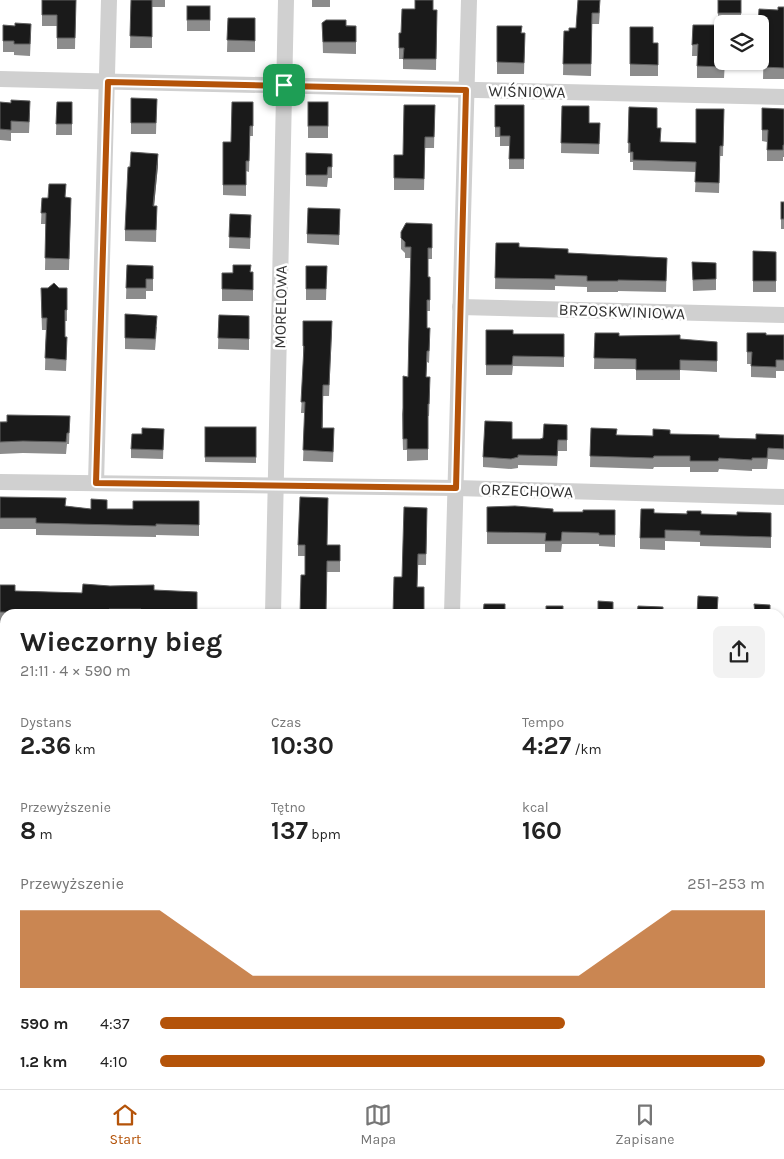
<!DOCTYPE html>
<html lang="pl">
<head>
<meta charset="utf-8">
<style>
	:root { --surface:#fff; --page:#f2f2f2; --text:#222; --muted:#767676; --line:#e0e0e0; --accent:#b45309 }
	body { margin:0; font-family:Karla,sans-serif; background:var(--page); color:var(--text); height:100vh; display:flex; flex-direction:column; font-size:19px; white-space:nowrap }
	* { box-sizing:border-box; margin:0 }
	p { font-size:16px; color:var(--muted) }
	.icon { flex:none; width:28px; height:28px; fill:none; stroke:currentColor; stroke-width:2; stroke-linecap:round; stroke-linejoin:round }
	.map { position:relative; flex:1; overflow:hidden }
	.details { position:absolute; left:0px; top:609px; width:785px; height:481px; display:flex; flex-direction:column; background:var(--surface); border-radius:15px 15px 0 0; box-shadow:0 1px 4px #0004 }
	.details>* { flex:none }
	.fabs { position:absolute; left:714px; top:15px; display:grid; gap:10px }
	.fabs a { display:grid; place-items:center; width:55px; height:55px; border-radius:8px; background:var(--surface); box-shadow:0 1px 4px #0004; font-size:25px }
	.pin { position:absolute; display:grid; place-items:center; width:42px; height:42px; color:#fff; margin:-21px; border-radius:10px; box-shadow:0 2px 8px #0006 }
	.round { display:grid; place-items:center; flex:none; width:52px; height:52px; border-radius:8px; background:var(--page) }
	.headline { display:flex; align-items:center; justify-content:space-between; height:85px; padding:0 20px }
	h1 { font-size:28px; font-weight:700; line-height:38px }
	.metrics { display:grid; grid-template-columns:repeat(3,1fr); gap:8px; height:85px; padding:5px 20px }
	.metrics div { display:grid; align-content:center }
	.metrics b { font-size:25px; font-weight:700 }
	.metrics small { font-size:14px; font-weight:400 }
	.metrics p { font-size:14px }
	.chart { height:140px; padding:10px 20px }
	.chart p { display:flex; justify-content:space-between }
	.chart svg { width:100%; height:90px; margin-top:5px; fill:var(--accent); opacity:.7 }
	ul { padding:0 20px; list-style:none; font-size:16px }
	li { display:grid; grid-template-columns:80px 60px 1fr; align-items:center; height:38px }
	li i { height:12px; border-radius:6px; background:var(--accent) }
	.dock { display:flex; justify-content:space-around; align-items:center; height:70px; border-top:1px solid var(--line); background:var(--surface); font-size:14px; color:var(--muted) }
	.dock a { display:grid; justify-items:center; gap:2px }
	.dock .active { color:var(--accent) }
	.map>svg:first-child { display:block }
	.lines { fill:none; stroke-linecap:round; stroke-linejoin:round }
	.minor { stroke:#d0d0d0; stroke-width:16 }
	.wall { fill:#8c8c8c }
	.shaded-wall { fill:#5f5f5f }
	.building { fill:#1a1a1a; stroke:#5f5f5f }
	.route-casing { stroke:#fff; stroke-width:10 }
	.route { stroke:#b45309; stroke-width:6 }
	.labels { text-anchor:middle; stroke-width:5; stroke-linejoin:round; paint-order:stroke }
	.street-label { font-size:16px; fill:#333; stroke:#fff }
</style>
</head>
<body>
<div class="map">
<svg width="784" height="1089" viewBox="0 0 784 1089">
	<rect width="100%" height="100%" fill="#fff"/>
	<g class="lines">
		<g class="minor">
			<path d="M0,79L784,97"/>
			<path d="M460,307L784,315"/>
			<path d="M0,482L456,488L784,497"/>
			<path d="M96,483L109,0"/>
			<path d="M273,614L286,0"/>
			<path d="M452,614L469,0"/>
			<path d="M0,647H5"/>
			<path d="M780,674H784"/>
			<path d="M0,827H5"/>
			<path d="M0,1013H5"/>
			<path d="M465,1085L466,1089"/>
		</g>
	</g>
	<g class="wall">
		<path d="M42,0H76L75,49H57V26H42Z"/>
		<path d="M131,0H165V7H152V48H130Z"/>
		<rect x="312" y="0" width="18" height="7"/>
		<path d="M578,0L600,9L599,24H592L591,76L563,75L564,31H569L576,28Z"/>
		<rect x="718" y="0" width="23" height="24"/>
		<rect x="187" y="6" width="23" height="25"/>
		<path d="M784,7V79H763L764,37H760V24L778,10Z"/>
		<path d="M433,10H437L436,70L403,69V59H399V33H401Z"/>
		<path d="M228,18H255V52H227Z"/>
		<path d="M322,23L356,26V54L323,53Z"/>
		<path d="M3,25L31,35L30,56L14,55V52H3Z"/>
		<path d="M693,25L725,61L724,78H697V56H692Z"/>
		<path d="M497,26L522,33H525L524,74H497Z"/>
		<path d="M630,27L653,43H658V76H630Z"/>
		<path d="M157,99L156,134H131V109Z"/>
		<path d="M0,102L30,113L29,133H11V141L0,140Z"/>
		<path d="M57,102H72V135H56Z"/>
		<path d="M253,102V136H250L249,172L246,171V196L223,195V142H231Z"/>
		<rect x="308" y="102" width="20" height="36"/>
		<path d="M435,105L434,148H425L424,190H394V155H403Z"/>
		<path d="M495,105H524V169H509V146H500V137H495Z"/>
		<path d="M562,106L589,123H600L599,154L561,153Z"/>
		<path d="M629,107L657,128L661,142L696,143L724,109L723,156H720L719,193L695,192L696,172L633,170V162H630V153H628Z"/>
		<path d="M762,108L784,109V157H783V161H767V142L762,141Z"/>
		<path d="M332,154V178H328L327,187L306,186V175Z"/>
		<path d="M158,165L154,206H157L156,242L125,241V230Z"/>
		<path d="M42,198H71L69,270H45L46,224H41Z"/>
		<rect x="781" y="202" width="3" height="27"/>
		<path d="M340,209L339,245L307,243V234Z"/>
		<path d="M230,214L251,215L250,249L229,248Z"/>
		<path d="M432,224V259H428V277H430V311H427V328L430,340L429,363L427,362L426,377L430,389L429,416H428V460L407,461V450H403L402,414L408,377L411,258H405V253L401,249V232Z"/>
		<path d="M496,243L519,247L568,253L667,258L666,292L618,291V292H587V287L555,286V290L495,289Z"/>
		<path d="M753,251L776,252V292H753Z"/>
		<path d="M692,262L716,263V290L693,291Z"/>
		<path d="M127,265L153,266V291H146V299H126Z"/>
		<path d="M306,266H327L326,300H306Z"/>
		<path d="M253,272V301H222V273Z"/>
		<path d="M48,288H67V321H65V337L67,348L66,371L45,370L46,330H42L41,300Z"/>
		<path d="M125,314L157,327L155,350L125,349Z"/>
		<path d="M219,315L249,316V350L218,349Z"/>
		<path d="M303,321L332,332L329,396H323V428L334,439L333,462L303,461L305,413H301L304,357L303,356Z"/>
		<path d="M486,330L513,334H564V367L513,366L512,375H486Z"/>
		<path d="M595,333L619,336L717,342V372L680,370V380H636V369H594Z"/>
		<path d="M747,333L766,335H784V371H776V378L751,377V364H747Z"/>
		<path d="M70,416L69,444H67L66,454L23,453L0,454V422Z"/>
		<path d="M567,425V451H558L557,466L518,465V468L511,469L483,467V457L512,439H540L543,438Z"/>
		<path d="M205,427H256V463L205,462Z"/>
		<path d="M591,428L616,435L756,439L784,435V460L768,459L767,469H752V471L719,469L718,472H690V467H654L653,469L590,467Z"/>
		<path d="M164,429L163,459L131,458V449L142,434Z"/>
		<path d="M0,497L66,506L91,509H133L199,501V536L156,535V537L36,535V529H0Z"/>
		<path d="M487,507L553,512H583L615,510V547L599,546V544H562L561,552H545V544H487Z"/>
		<path d="M427,508L426,565H418L417,587L424,614L402,577Z"/>
		<path d="M654,513L737,515L771,513V548L700,546V542L665,541V550L640,549V538Z"/>
		<path d="M298,545H327L340,556V572H327L305,575V556H298Z"/>
		<path d="M0,585L15,591L82,593L154,590L197,614H5V623H0Z"/>
		<rect x="0" y="667" width="5" height="57"/>
		<path d="M780,699H784V732L780,731Z"/>
		<rect x="0" y="764" width="5" height="33"/>
		<rect x="780" y="767" width="4" height="25"/>
		<path d="M0,844H5V876L0,877Z"/>
		<path d="M0,941L5,942V980H0Z"/>
		<rect x="780" y="1026" width="4" height="46"/>
		<rect x="0" y="1043" width="5" height="41"/>
		<path d="M222,1085H252V1089H221Z"/>
		<rect x="571" y="1085" width="23" height="4"/>
		<path d="M596,1085H639V1086Z"/>
	</g>
	<path class="shaded-wall" d="M158,154V165L153,217V206Z"/>
	<g class="building">
		<path d="M42,0H76L75,38H57V15H42Z"/>
		<path d="M131,0H152V37L130,36Z"/>
		<path d="M415,0H433V10H437L436,59H403L404,48H399V33H401L402,9H415Z"/>
		<path d="M578,0H600L599,13H592L591,64H563L564,31H569V28H576Z"/>
		<rect x="718" y="0" width="23" height="13"/>
		<rect x="187" y="6" width="23" height="14"/>
		<path d="M778,7H784V68L763,67L764,26L760,25V24H758L759,9L778,10Z"/>
		<path d="M228,18H255V41L227,40Z"/>
		<path d="M326,20H346V26H356V42H323L322,23Z"/>
		<path d="M15,23L31,24L30,44H14V41H3V25L15,26Z"/>
		<path d="M693,25H722V61H725L724,67L697,66L698,44L692,45Z"/>
		<path d="M497,26H522L521,33H525L524,63L497,62Z"/>
		<path d="M630,27H653V43H658V65L630,64Z"/>
		<path d="M131,98L157,99L156,123H131Z"/>
		<path d="M11,100L30,101L29,122L11,121V130L0,129V102L11,103Z"/>
		<path d="M57,102H72V124H56Z"/>
		<path d="M232,102H253V126H250L249,161H246V185H223V142H231Z"/>
		<rect x="308" y="102" width="20" height="24"/>
		<path d="M404,105H435L434,137H425L424,179L394,178V155H403Z"/>
		<path d="M495,105H524V159H509L510,136H500V127H495Z"/>
		<path d="M562,106H589V123H600L599,144L561,143Z"/>
		<path d="M629,107L657,108V128H661L660,142L696,143V109H724L723,146H720L719,183L695,182L696,162L633,160V152H630V143H628Z"/>
		<path d="M762,108L784,109V145H783V150H767L768,130H762Z"/>
		<path d="M131,152L158,154L153,206H157L156,230H125L128,167H130Z"/>
		<path d="M306,153L332,154V167H328L327,175H306Z"/>
		<path d="M49,184H66L65,197L71,198L69,259L45,258L46,213H41L42,198H48Z"/>
		<rect x="781" y="202" width="3" height="17"/>
		<path d="M308,208L340,209L339,235L307,234Z"/>
		<path d="M230,214L251,215L250,238L229,237Z"/>
		<path d="M406,223L432,224V248H428V277H430V300H427V328H430L429,351H427L426,377H430L429,404H428V449H407V439H403V376L408,377L411,247H405V242L401,238V232Z"/>
		<path d="M496,243H519V247L568,249V253L667,258L666,281L618,280V281H587V276L555,275V279L495,278Z"/>
		<path d="M753,251L776,252V281H753Z"/>
		<path d="M692,262L716,263V279L693,280Z"/>
		<path d="M127,265L153,266V279H146V288H126Z"/>
		<path d="M233,265H251L250,272H253V290L222,289V273H233Z"/>
		<path d="M306,266H327L326,289H306Z"/>
		<path d="M54,283L59,288H67V310H65V337H67L66,360L45,358L47,318H42L41,288H48Z"/>
		<path d="M125,314L157,316L155,339L125,338Z"/>
		<path d="M219,315L249,316V339L218,338Z"/>
		<path d="M303,321H332L329,385H323L322,428H334L333,452L303,450L305,402H301L304,346H303Z"/>
		<path d="M486,330H513V334H564V357L513,356L512,365H486Z"/>
		<path d="M595,333H619V336L680,335V339L717,342V361L680,360V370H636V359L594,358Z"/>
		<path d="M747,333H766V335H784V360H776V367L751,366L752,352H747Z"/>
		<path d="M7,415L70,416L69,433H67L66,442L23,441L0,442V422H7Z"/>
		<path d="M485,421L512,422V439H540L543,438L544,424L567,425V440H558L557,456L518,455V457L511,459L483,457Z"/>
		<rect x="205" y="427" width="51" height="30"/>
		<path d="M142,428L164,429L163,450L131,449L132,434H142Z"/>
		<path d="M591,428L617,429L616,435L653,436V429L670,430V434L719,435V438L756,439V434L784,435V449L768,448L767,458H752V460L719,458L718,461H690V456H654L653,458L590,456Z"/>
		<path d="M0,497L66,498L65,506L91,509V499L107,500V509H133V501H199V525L156,524V526L36,523V518H0Z"/>
		<path d="M300,497L328,498L327,545H340V561H327L326,614H300L301,575H305V545H298Z"/>
		<path d="M515,506L553,509V512H583V510H615V535H599V533L562,532L561,541H545L546,533L487,532V507Z"/>
		<path d="M404,507L427,508L426,554H418L417,587H424V614H393L394,577H402Z"/>
		<path d="M641,509H654V513L687,514V511H701V514L737,515V512L771,513V537L700,535V531L665,530V538H640Z"/>
		<path d="M83,584L110,586L154,585V590L197,592V614L141,613V609H109V611L61,610V613L0,612V585H15V591L82,593Z"/>
		<path d="M698,596L718,597L717,613H755L754,604L770,605V614H697Z"/>
		<path d="M598,601L613,602V614H483L484,604H505V611L546,612V606H563V610H598Z"/>
		<path d="M638,606L663,607V614H637Z"/>
		<rect x="0" y="667" width="5" height="46"/>
		<rect x="780" y="699" width="4" height="22"/>
		<rect x="0" y="764" width="5" height="22"/>
		<path d="M780,767H784V787L780,786Z"/>
		<rect x="0" y="844" width="5" height="21"/>
		<path d="M0,941L5,942V970L0,969Z"/>
		<rect x="780" y="1026" width="4" height="34"/>
		<path d="M0,1043H5V1073L0,1072Z"/>
		<path d="M56,1085H72V1089H55Z"/>
		<path d="M222,1085H252H241V1089H221Z"/>
		<path d="M410,1085H429L428,1089H410Z"/>
		<path d="M510,1085H536L538,1088L537,1089H509Z"/>
		<rect x="706" y="1085" width="38" height="4"/>
	</g>
	<g class="lines">
		<g class="route-casing">
			<path id="route" d="M108,82L466,90L456,488L96,483Z"/>
		</g>
		<use href="#route" class="route"/>
	</g>
	<g class="labels">
		<g class="street-label">
			<text transform="translate(527 91) rotate(1)" y="6">WIŚNIOWA</text>
			<text transform="translate(280 307) rotate(-89)" y="6">MORELOWA</text>
			<text transform="translate(622 311) rotate(2)" y="6">BRZOSKWINIOWA</text>
			<text transform="translate(527 490) rotate(2)" y="6">ORZECHOWA</text>
		</g>
	</g>
</svg>
<div class="fabs">
<a><svg class="icon" aria-label="layers" viewBox="0 0 24 24"><path d="M12 4l9 5-9 5-9-5zM3 14l9 5 9-5"/></svg></a>
</div>
<div class="pin" style="left:284px;top:85px;background:#1e9e55"><svg class="icon" aria-label="arrive" viewBox="0 0 24 24"><path d="M6 21V4h12l-3 4 3 4H6"/></svg></div>
<section class="details">
<div class="headline"><div><h1>Wieczorny bieg</h1><p>21:11 · 4 × 590 m</p></div><a class="round"><svg class="icon" aria-label="share" viewBox="0 0 24 24"><path d="M12 15V3M7 8l5-5 5 5M5 13v7h14v-7"/></svg></a></div>
<div class="metrics">
<div><p>Dystans</p><b>2.36<small> km</small></b></div>
<div><p>Czas</p><b>10:30</b></div>
<div><p>Tempo</p><b>4:27<small> /km</small></b></div>
</div>
<div class="metrics">
<div><p>Przewyższenie</p><b>8<small> m</small></b></div>
<div><p>Tętno</p><b>137<small> bpm</small></b></div>
<div><p>kcal</p><b>160</b></div>
</div>
<div class="chart"><p><span>Przewyższenie</span>251–253 m</p>
<svg viewBox="0 0 160 44" preserveAspectRatio="none"><path d="M0 44V6L10 6L20 6L30 6L40 22L50 38L60 38L70 38L80 38L90 38L100 38L110 38L120 38L130 22L140 6L150 6L160 6V44z"/></svg>
</div>
<ul>
<li><b>590 m</b>4:37<i style="width:67%"></i></li>
<li><b>1.2 km</b>4:10<i style="width:100%"></i></li>
</ul>
</section>
</div>
<nav class="dock">
<a class="active"><svg class="icon" aria-label="home" viewBox="0 0 24 24"><path d="M3 11l9-7 9 7M6 9v11h12V9"/></svg>Start</a>
<a><svg class="icon" aria-label="map" viewBox="0 0 24 24"><path d="M3 6l6-2 6 2 6-2v14l-6 2-6-2-6 2zM9 4v14M15 6v14"/></svg>Mapa</a>
<a><svg class="icon" aria-label="saved" viewBox="0 0 24 24"><path d="M7 4h10v16l-5-4-5 4z"/></svg>Zapisane</a>
</nav>
</body>
</html>
